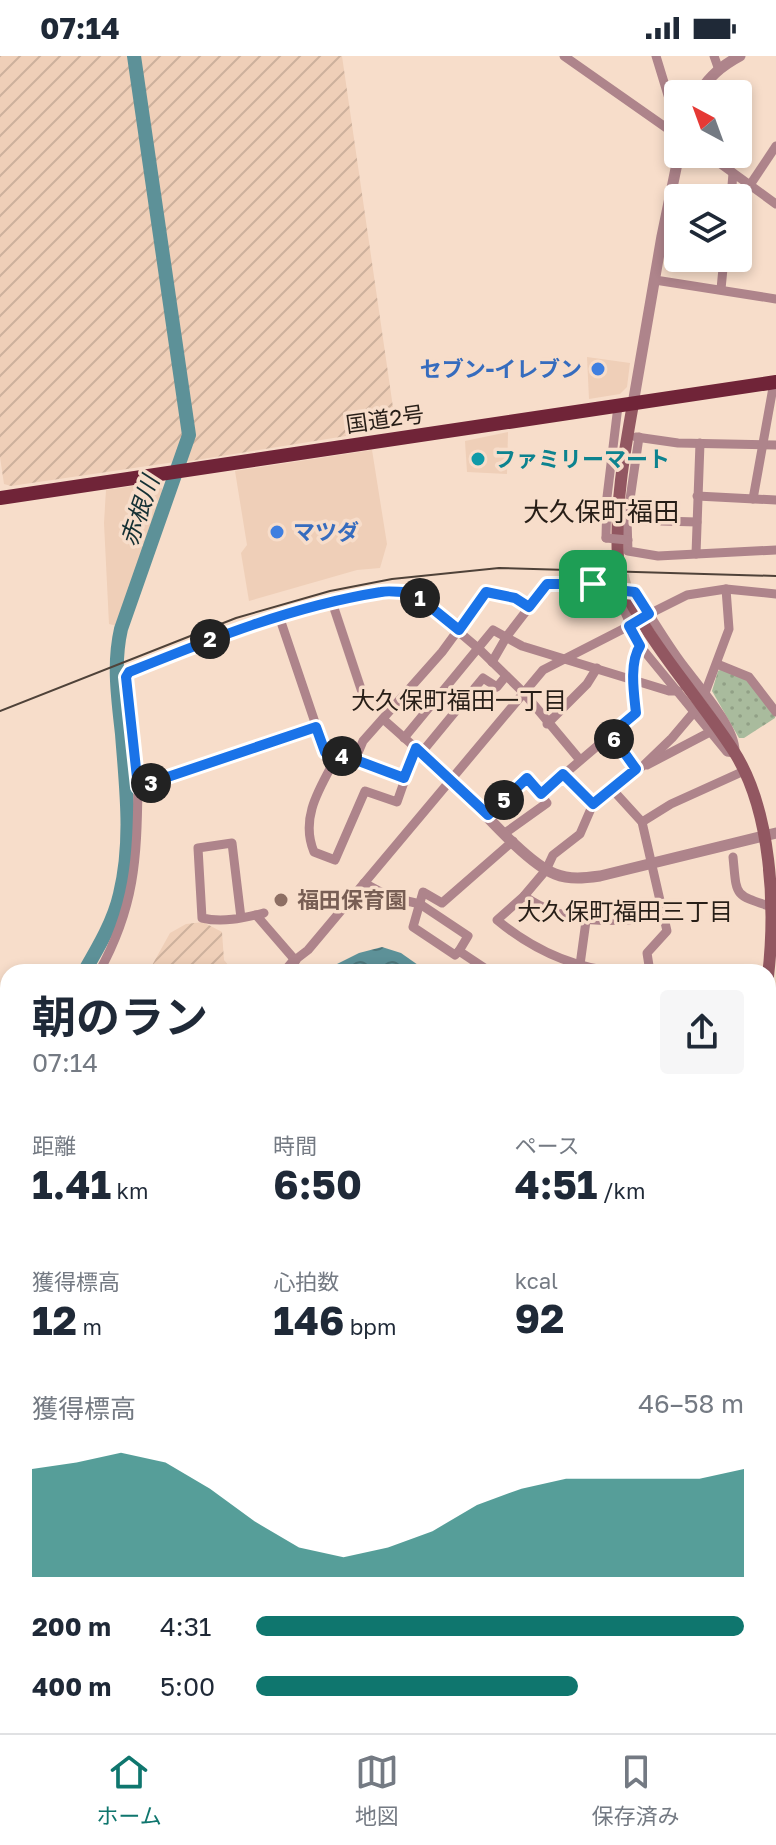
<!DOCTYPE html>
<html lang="ja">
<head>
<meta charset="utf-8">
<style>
	:root { --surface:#fff; --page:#f6f6f7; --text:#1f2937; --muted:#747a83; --line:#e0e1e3; --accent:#0f766e }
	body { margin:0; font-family:"Golos Text","Noto Sans JP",sans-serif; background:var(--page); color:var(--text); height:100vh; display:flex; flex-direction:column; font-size:30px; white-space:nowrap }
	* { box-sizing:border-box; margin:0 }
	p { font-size:26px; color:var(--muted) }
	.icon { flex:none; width:44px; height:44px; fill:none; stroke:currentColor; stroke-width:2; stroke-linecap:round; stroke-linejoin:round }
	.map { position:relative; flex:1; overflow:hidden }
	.details { position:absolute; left:0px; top:908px; width:776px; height:770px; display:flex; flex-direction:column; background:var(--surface); border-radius:24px 24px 0 0; box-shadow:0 4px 12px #0003 }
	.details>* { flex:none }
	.needle { width:52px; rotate:319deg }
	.fabs { position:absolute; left:664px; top:24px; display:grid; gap:16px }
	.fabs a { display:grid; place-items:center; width:88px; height:88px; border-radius:8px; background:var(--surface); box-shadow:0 4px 12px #0003; font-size:40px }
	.pin { position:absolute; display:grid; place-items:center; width:68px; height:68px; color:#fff; margin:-34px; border-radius:16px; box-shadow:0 4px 12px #0006 }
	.km { position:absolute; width:40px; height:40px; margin:-20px; border-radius:50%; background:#222; color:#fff; font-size:22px; line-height:40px; text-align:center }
	.round { display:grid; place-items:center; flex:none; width:84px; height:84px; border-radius:8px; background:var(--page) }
	.overview { display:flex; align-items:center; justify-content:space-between; height:136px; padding:0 32px }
	h1 { font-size:44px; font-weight:700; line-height:60px }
	.figures { display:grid; grid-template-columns:repeat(3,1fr); gap:12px; height:136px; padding:8px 32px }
	.figures div { display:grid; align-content:center }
	.figures b { font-size:40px; font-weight:700 }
	.figures small { font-size:22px; font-weight:400 }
	.figures p { font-size:22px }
	.chart { height:224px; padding:16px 32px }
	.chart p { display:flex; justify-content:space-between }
	.chart svg { width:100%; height:144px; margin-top:8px; fill:var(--accent); opacity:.7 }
	ul { padding:0 32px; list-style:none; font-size:26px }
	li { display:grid; grid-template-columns:128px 96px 1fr; align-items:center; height:60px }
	li i { height:20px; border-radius:10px; background:var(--accent) }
	.status { display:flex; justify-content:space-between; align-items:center; height:56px; padding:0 40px; background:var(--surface); direction:ltr }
	.status svg { height:22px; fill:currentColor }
	.tabs { display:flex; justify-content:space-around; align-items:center; height:112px; border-top:2px solid var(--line); background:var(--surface); font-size:22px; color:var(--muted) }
	.tabs a { display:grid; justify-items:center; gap:4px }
	.tabs .selected { color:var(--accent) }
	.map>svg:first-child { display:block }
	.built { fill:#efcfb8 }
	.industrial { fill:url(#industrial-furrows) }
	.park { fill:url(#park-dots) }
	.water { fill:url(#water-waves) }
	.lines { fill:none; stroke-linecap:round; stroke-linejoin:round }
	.river { stroke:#5d9198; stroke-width:14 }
	.secondary-tunnel { stroke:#cdb7a6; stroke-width:12; stroke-dasharray:12 6; stroke-linecap:butt }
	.minor { stroke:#ae848b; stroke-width:9 }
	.tertiary { stroke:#ae848b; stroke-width:11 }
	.secondary { stroke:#925761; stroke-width:12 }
	.trunk { stroke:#702438; stroke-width:14 }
	.rail { stroke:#4f4239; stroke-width:2 }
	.minor-bridge { stroke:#ae848b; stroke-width:9 }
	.route-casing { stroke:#fff; stroke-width:16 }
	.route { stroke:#1a73e8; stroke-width:10 }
	.shop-dot { fill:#3f7fe0; stroke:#f7ddca; stroke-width:3 }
	.culture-dot { fill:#0f9aa8; stroke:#f7ddca; stroke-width:3 }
	.education-dot { fill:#8d6e63; stroke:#f7ddca; stroke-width:3 }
	.labels { text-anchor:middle; stroke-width:7; stroke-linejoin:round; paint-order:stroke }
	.shop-label { font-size:22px; font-weight:bold; fill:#366cbe; stroke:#f7ddca; text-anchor:end }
	.street-label { font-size:22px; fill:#271e17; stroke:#f7ddca }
	.culture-label { font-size:22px; font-weight:bold; fill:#0d838f; stroke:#f7ddca; text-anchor:start }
	.education-label { font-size:22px; font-weight:bold; fill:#785e54; stroke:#f7ddca; text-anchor:start }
	.water-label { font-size:24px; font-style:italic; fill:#132f33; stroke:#f7ddca }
	.neighbourhood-label { font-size:24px; fill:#271e17; stroke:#f7ddca }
	.quarter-label { font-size:26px; fill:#271e17; stroke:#f7ddca }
</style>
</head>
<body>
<div class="status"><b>07:14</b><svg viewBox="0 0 49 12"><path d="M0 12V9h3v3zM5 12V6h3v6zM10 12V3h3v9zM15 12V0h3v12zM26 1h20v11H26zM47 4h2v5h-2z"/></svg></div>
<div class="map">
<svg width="776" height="1677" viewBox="0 0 776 1677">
	<defs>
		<pattern id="industrial-furrows" width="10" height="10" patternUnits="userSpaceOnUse" patternTransform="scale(2)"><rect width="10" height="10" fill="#efcfb8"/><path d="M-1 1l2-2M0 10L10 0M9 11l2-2" fill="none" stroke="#cdb19d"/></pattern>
		<pattern id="park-dots" width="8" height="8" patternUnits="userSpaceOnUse" patternTransform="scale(2)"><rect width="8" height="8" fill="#a9bb9d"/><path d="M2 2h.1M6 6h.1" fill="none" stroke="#91a086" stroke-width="1.8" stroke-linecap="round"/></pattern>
		<pattern id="water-waves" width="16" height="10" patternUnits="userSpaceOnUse" patternTransform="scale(2)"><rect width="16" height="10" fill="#5d9198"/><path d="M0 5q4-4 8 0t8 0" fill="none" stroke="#4d767b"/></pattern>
	</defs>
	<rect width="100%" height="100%" fill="#f7ddca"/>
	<g class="built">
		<path d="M587,301L630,307L627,331L620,338L589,343Z"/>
		<path d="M508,376L507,418L467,416L465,385Z"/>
		<path d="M372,394L387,488L380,512L357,514L249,545L241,497L247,489L235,415Z"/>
		<path d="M161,426L163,440L117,570L109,568L104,467L106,434Z"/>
	</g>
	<g class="industrial">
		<path d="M0,0H130L184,359V382L175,406L11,430L4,428L0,401Z"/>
		<path d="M138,0H342L396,372L184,406L192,380Z"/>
		<path d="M203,866L222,876L224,904L234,916H152L150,913L170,877L186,868Z"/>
		<rect x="768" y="1208" width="8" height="389"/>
		<path d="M768,1621L776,1622V1677H696V1670H768Z"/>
	</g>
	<path class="park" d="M722,613L747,622L775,660V662L744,682H739L712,635L718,615Z"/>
	<g class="water">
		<path d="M382,891L401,897L428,916H321L359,897Z"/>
		<path d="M8,1575V1670H72L70,1677H0V1582Z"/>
	</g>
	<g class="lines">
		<g class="river">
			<path d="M84,916C98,892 114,865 120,838C133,785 126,731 122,678C118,642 113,608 121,573L189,379L134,0"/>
			<path d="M0,1030L8,1020"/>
		</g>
		<path class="secondary-tunnel" d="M618,502L629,543"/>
		<g class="minor">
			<path d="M564,0L678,80"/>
			<path d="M656,0L678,72"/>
			<path d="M714,0L719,14"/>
			<path d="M707,98L776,148"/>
			<path d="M750,129L776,90"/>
			<path d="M731,142L733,117"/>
			<path d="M655,224L776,243"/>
			<path d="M721,233L724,202"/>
			<path d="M636,381L678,387L776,389"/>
			<path d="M639,381L627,464L628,495L658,500L776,494"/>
			<path d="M697,440L776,444"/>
			<path d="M753,443L774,326"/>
			<path d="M627,464L697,466"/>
			<path d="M606,482L607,441L618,350"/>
			<path d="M696,498L700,387"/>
			<path d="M332,546L362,636"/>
			<path d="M649,558L687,539L726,533L776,538"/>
			<path d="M279,560L325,696L338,698"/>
			<path d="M492,606L507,580L547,528H593L598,532L635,536C650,559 664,583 680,605C695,626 737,671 735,697L727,696L640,590L615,534"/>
			<path d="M717,608L749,621L776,656"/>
			<path d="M705,637L729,573L726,533"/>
			<path d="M383,663L452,724"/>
			<path d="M547,668L587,628L597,612"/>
			<path d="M316,671L138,731L126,621L129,616C211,582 293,550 381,536C391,534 401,537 412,536L479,593L524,637L580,704"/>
			<path d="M611,678L636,713"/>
			<path d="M404,682L493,574L522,590L669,635H678"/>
			<path d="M422,696L483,622L497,631L506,620"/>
			<path d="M355,704L363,685L442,596L486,536L515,542L529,551"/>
			<path d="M647,709L710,676"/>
			<path d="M563,718L593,748"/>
			<path d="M404,722L338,698C322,729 299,760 314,796L335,804L365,735L397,746L416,692"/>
			<path d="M611,732L642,766L667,875L647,897L650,916"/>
			<path d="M541,738L636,657C634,638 628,607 640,590"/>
			<path d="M488,759L527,722L547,747L505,777"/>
			<path d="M642,766L671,748L744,715"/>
			<path d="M733,801C737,841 733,838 772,851"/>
			<path d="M364,827L390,841L420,848L468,880L459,895"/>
			<path d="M524,840C566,870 615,867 663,860"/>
			<path d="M256,859L295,904L308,894L543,614L629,570"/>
			<path d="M241,862L232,787L198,792L202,862C223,867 243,862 264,857"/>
			<path d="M489,915L459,895L455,899L413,871L423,836L442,847L513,785"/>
			<path d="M99,916C135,851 137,803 138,731"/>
			<path d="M579,916L586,865"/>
			<path d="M619,916C574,912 532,893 497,864L524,840L546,814L553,799L580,778L593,748L644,709L672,682L694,656"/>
			<path d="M768,1012H776"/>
			<path d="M0,1045L8,1036"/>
			<path d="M0,1202L8,1199"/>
			<path d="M768,1601H776"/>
			<path d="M768,1618H776"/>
			<path d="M690,1670V1677"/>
		</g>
		<g class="tertiary">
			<path d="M699,38C708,21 723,9 740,0"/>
			<path d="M633,348L662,180L679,98"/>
			<path d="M452,724C477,749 526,807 555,818C570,824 585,822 600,820L776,777"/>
			<path d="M285,916L295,904"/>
		</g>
		<g class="secondary">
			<path d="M618,502C615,450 624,398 633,348"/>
			<path d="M629,543C658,598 700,643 733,694C772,754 776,852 768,920"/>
			<path d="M0,1447L8,1432"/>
		</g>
		<g class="trunk">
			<path d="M0,442L776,326"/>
			<path d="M768,1185H776"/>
			<path d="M768,1196H776"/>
			<path d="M0,1221L8,1220"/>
			<path d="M0,1231L8,1230"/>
		</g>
		<g class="rail">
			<path d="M0,655L236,562L330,535L392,523L499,512L776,520"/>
			<path d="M0,1577H8"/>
			<path d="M768,1607H776"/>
		</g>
		<g class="minor-bridge">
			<path d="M606,482L628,484"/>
			<path d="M629,570L649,558"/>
		</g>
	</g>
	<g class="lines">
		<g class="route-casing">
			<path id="route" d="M547,528H593L598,532L635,536L649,558L629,570L640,590C629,607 634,638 636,657L611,678L636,713L593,748L563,718L541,738L527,722L488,759L416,692L404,722L332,695L325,696L316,671L138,731L126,621L129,616C211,583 293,550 381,536C391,534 401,537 412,536L459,574L486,536L515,542L529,551Z"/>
		</g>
		<use href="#route" class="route"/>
	</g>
	<g class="shop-dot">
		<circle cx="598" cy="313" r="8"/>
		<circle cx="277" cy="476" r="8"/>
	</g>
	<circle class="culture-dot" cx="478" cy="403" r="8"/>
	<circle class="education-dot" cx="281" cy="844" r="8"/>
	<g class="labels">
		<g class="shop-label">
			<text x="582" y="321">セブン-イレブン</text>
			<text x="293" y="484" text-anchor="start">マツダ</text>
		</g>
		<g class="street-label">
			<text transform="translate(385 363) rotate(-8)" y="8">国道2号</text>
		</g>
		<g class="culture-label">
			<text x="494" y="411">ファミリーマート</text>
		</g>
		<g class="education-label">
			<text x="297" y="852">福田保育園</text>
		</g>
		<g class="water-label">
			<text transform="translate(140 455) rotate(-71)" y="8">赤根川</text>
		</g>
		<g class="neighbourhood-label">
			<text x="459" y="653">大久保町福田一丁目</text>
			<text x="625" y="864">大久保町福田三丁目</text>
		</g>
		<g class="quarter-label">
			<text x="601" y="465">大久保町福田</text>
		</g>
	</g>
</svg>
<div class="fabs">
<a><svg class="needle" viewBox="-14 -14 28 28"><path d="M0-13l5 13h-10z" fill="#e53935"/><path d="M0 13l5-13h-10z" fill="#747a83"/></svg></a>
<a><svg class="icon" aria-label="layers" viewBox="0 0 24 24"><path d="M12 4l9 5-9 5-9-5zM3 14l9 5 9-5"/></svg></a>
</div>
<div class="pin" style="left:593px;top:528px;background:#1e9e55"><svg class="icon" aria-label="arrive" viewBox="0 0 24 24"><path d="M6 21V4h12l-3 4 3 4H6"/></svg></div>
<b class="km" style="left:420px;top:542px">1</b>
<b class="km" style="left:210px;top:583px">2</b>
<b class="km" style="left:151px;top:727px">3</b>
<b class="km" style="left:342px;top:700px">4</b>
<b class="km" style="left:504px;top:744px">5</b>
<b class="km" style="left:614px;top:683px">6</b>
<section class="details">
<div class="overview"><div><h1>朝のラン</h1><p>07:14</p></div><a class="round"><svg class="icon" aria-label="share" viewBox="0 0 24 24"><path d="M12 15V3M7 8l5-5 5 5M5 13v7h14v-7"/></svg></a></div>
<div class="figures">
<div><p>距離</p><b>1.41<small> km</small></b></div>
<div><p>時間</p><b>6:50</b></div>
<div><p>ペース</p><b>4:51<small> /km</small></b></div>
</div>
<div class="figures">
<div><p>獲得標高</p><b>12<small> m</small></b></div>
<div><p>心拍数</p><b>146<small> bpm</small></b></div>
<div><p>kcal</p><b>92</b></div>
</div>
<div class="chart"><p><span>獲得標高</span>46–58 m</p>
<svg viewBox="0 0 160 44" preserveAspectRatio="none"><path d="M0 44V11L10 9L20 6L30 9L40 17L50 27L60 35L70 38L80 35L90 30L100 22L110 17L120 14L130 14L140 14L150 14L160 11V44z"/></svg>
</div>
<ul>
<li><b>200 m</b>4:31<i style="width:100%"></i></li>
<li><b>400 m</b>5:00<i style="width:66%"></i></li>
</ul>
</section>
</div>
<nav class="tabs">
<a class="selected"><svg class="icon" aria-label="home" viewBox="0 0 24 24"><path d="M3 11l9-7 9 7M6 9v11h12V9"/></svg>ホーム</a>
<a><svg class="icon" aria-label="map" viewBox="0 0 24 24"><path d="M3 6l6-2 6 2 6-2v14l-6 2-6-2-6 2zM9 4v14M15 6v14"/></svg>地図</a>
<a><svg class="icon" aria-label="saved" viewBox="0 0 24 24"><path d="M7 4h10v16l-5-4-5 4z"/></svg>保存済み</a>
</nav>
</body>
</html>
